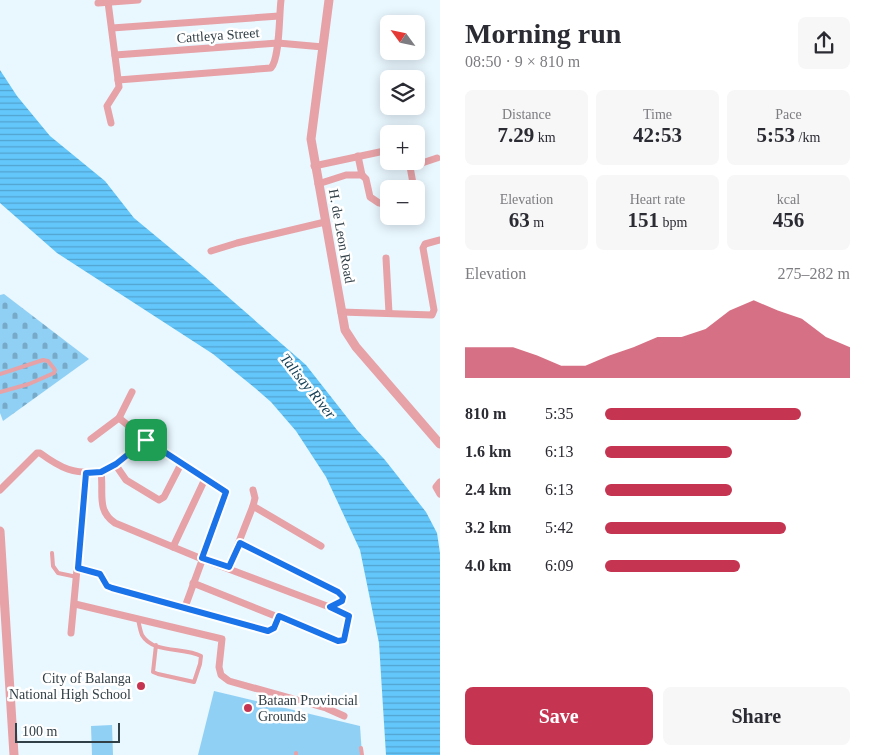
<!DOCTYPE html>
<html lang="en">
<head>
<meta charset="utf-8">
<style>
	:root { --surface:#fff; --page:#f7f7f7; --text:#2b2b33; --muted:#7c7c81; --accent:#c53551 }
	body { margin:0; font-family:"Times New Roman",serif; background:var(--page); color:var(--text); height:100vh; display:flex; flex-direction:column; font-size:19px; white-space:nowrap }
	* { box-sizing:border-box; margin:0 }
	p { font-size:16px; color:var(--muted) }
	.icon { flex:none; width:28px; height:28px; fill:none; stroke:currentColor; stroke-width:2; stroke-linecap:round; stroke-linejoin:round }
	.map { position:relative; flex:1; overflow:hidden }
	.details { display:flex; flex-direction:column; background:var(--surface); width:435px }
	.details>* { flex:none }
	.needle { width:32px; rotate:303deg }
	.fabs { position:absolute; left:380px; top:15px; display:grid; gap:10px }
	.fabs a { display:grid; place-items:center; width:45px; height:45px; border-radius:8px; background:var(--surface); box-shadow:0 2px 12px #0003; font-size:25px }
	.scale { position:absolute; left:15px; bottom:12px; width:105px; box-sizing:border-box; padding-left:5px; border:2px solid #313f46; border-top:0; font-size:14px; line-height:18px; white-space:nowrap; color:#313f46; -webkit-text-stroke:4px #fff; paint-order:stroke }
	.pin { position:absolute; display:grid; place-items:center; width:42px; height:42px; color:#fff; margin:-21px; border-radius:10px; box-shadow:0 2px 8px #0006 }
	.round { display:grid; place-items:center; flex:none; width:52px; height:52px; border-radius:8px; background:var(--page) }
	.headline { display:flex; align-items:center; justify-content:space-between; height:85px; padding:0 25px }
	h1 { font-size:28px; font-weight:800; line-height:38px }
	.figures { display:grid; grid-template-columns:repeat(3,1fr); gap:8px; height:85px; padding:5px 25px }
	.figures div { display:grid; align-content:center; border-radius:8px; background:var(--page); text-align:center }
	.figures b { font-size:21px; font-weight:800 }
	.figures small { font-size:14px; font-weight:400 }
	.figures p { font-size:14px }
	.chart { height:140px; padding:10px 25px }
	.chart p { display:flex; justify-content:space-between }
	.chart svg { width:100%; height:90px; margin-top:5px; fill:var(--accent); opacity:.7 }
	.primary-button { display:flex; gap:10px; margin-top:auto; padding:10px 25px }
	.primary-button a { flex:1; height:58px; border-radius:8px; background:var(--accent); color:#fff; font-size:20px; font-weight:800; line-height:58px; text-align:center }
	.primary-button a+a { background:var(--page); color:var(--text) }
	ul { padding:0 25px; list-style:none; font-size:16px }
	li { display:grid; grid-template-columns:80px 60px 1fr; align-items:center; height:38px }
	li i { height:12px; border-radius:6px; background:var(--accent) }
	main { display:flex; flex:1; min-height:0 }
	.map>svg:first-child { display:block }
	.cemetery { fill:url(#cemetery-stones) }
	.park { fill:#90d0f5 }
	.water { fill:url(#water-rules) }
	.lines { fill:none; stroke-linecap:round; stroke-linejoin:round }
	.service { stroke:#e6a2a7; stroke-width:4 }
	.minor { stroke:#e6a2a7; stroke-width:7 }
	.tertiary { stroke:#e6a2a7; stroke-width:9 }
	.route-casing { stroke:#fff; stroke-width:10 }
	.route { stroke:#1a73e8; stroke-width:6 }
	.poi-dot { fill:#c53551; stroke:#fff; stroke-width:2 }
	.labels { text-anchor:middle; stroke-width:5; stroke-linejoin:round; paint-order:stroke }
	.street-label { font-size:14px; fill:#313f46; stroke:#fff }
	.poi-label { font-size:14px; fill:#313f46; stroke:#fff; text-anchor:end }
	.water-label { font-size:15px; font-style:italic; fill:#154056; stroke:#fff }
</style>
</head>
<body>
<main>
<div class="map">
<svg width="440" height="755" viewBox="0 0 440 755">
	<defs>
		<pattern id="cemetery-stones" width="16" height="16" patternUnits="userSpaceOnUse" patternTransform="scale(1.25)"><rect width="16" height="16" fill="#90d0f5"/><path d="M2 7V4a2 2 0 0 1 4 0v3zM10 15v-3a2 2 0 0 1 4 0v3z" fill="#76aac8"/></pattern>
		<pattern id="water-rules" width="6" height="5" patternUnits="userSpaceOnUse" patternTransform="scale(1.25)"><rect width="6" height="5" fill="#63c7fc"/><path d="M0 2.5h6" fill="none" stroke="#52a3ce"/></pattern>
	</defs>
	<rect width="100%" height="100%" fill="#e9f7ff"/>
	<path class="cemetery" d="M4,294L89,359L3,421L0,413V295Z"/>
	<g class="park">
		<path d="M214,691L360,726L362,755H198Z"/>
		<path d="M112,725L113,755H92L91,726Z"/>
	</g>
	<path class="water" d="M0,70L17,96L50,136L105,181L134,218L204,276L306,365L357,430L385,460L426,512L437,533L440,553V755H386L379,643L360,550L326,477L296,431L271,402L255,388L213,354L57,253L0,203Z"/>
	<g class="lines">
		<g class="service">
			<path d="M0,374L43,360L48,361L55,370L54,373L29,384L0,392"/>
			<path d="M52,553L53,566L58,573L77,577"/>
			<path d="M138,619C139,624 140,630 142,635C153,654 184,647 201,656L200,664L194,682L158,674L153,672L156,645"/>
			<path d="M361,748L362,755"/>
			<path d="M296,755V753"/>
		</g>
		<g class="minor">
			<path d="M108,2L119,87L107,106L111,123"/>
			<path d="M98,3L138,0"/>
			<path d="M112,28L279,16"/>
			<path d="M115,55L278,43L323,47"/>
			<path d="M118,80L271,68C280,58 279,15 281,0"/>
			<path d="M358,156L362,175"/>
			<path d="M409,161L414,189"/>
			<path d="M314,166L389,150"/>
			<path d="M410,167L437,158"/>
			<path d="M318,184L346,175H362L366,179L370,197L379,203L389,206"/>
			<path d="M211,251L237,243L325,222"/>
			<path d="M386,258L389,313"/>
			<path d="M341,312L432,315L434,310L423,248L425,244L440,240"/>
			<path d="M119,418L132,392"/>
			<path d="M91,439L119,418L146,440L181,464L164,497L159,500L126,480L115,464"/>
			<path d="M101,472L115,464L146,440"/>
			<path d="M440,482L436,487L440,494"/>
			<path d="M0,490L37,453H40C62,469 73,474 101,472C104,493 96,510 115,523L202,559L348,614L349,616L345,638L338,641L193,583"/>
			<path d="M253,490L255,498L253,506"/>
			<path d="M239,543L338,592L343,597L342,601L331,607"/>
			<path d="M173,547L205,479L181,464"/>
			<path d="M229,567L253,506L321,546"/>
			<path d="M78,568L100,574L105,583L112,588L268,631L274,628L279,617"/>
			<path d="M75,604L222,639L219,667L221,675L229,681L326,708L344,716"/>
			<path d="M185,607L226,495V492L205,479"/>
			<path d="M71,633L86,473"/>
		</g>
		<g class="tertiary">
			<path d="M329,0L311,139L345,330L356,347L440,444"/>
			<path d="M0,531L14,755"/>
		</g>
	</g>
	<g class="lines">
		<g class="route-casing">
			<path id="route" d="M146,440L226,492L202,558L229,567L240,543L338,592L343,597L342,601L330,607L349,616L344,640L338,641L279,616L274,628L268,631L112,588L107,586L100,574L78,568L86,473L101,472L116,464Z"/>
		</g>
		<use href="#route" class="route"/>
	</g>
	<g class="poi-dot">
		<circle cx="141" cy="686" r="5"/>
		<circle cx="248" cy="708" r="5"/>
	</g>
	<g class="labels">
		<g class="street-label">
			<text transform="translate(218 35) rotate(-4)" y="5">Cattleya Street</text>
			<text transform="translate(342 236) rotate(80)" y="5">H. de Leon Road</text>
		</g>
		<g class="poi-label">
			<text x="131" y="683">City of Balanga<tspan x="131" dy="16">National High School</tspan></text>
			<text x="258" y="705" text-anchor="start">Bataan Provincial<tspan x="258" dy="16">Grounds</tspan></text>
		</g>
		<g class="water-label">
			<text transform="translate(308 386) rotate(51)" y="5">Talisay River</text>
		</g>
	</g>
</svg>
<div class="fabs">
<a><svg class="needle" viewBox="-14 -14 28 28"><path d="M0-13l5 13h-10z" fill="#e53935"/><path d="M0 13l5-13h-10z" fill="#7c7c81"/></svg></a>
<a><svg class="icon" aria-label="layers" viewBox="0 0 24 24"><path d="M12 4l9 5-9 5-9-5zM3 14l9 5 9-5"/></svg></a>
<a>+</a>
<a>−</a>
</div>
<div class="scale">100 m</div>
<div class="pin" style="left:146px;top:440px;background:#1e9e55"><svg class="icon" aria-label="arrive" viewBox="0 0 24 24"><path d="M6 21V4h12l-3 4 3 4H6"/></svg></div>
</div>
<section class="details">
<div class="headline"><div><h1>Morning run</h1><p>08:50 · 9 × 810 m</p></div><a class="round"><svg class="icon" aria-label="share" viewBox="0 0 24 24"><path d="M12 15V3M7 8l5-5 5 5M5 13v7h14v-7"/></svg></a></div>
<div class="figures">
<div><p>Distance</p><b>7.29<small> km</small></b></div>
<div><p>Time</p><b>42:53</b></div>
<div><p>Pace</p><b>5:53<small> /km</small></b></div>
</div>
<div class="figures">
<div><p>Elevation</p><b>63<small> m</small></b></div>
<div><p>Heart rate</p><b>151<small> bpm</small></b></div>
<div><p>kcal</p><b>456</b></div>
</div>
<div class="chart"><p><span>Elevation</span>275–282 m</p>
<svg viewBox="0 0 160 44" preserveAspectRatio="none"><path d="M0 44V29L10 29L20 29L30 33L40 38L50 38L60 33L70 29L80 24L90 24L100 20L110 11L120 6L130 11L140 15L150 24L160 29V44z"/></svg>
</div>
<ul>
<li><b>810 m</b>5:35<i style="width:80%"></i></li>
<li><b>1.6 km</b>6:13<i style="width:52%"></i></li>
<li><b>2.4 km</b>6:13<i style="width:52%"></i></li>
<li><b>3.2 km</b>5:42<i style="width:74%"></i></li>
<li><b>4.0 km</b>6:09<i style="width:55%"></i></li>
</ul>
<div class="primary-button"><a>Save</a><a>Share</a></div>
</section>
</main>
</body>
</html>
